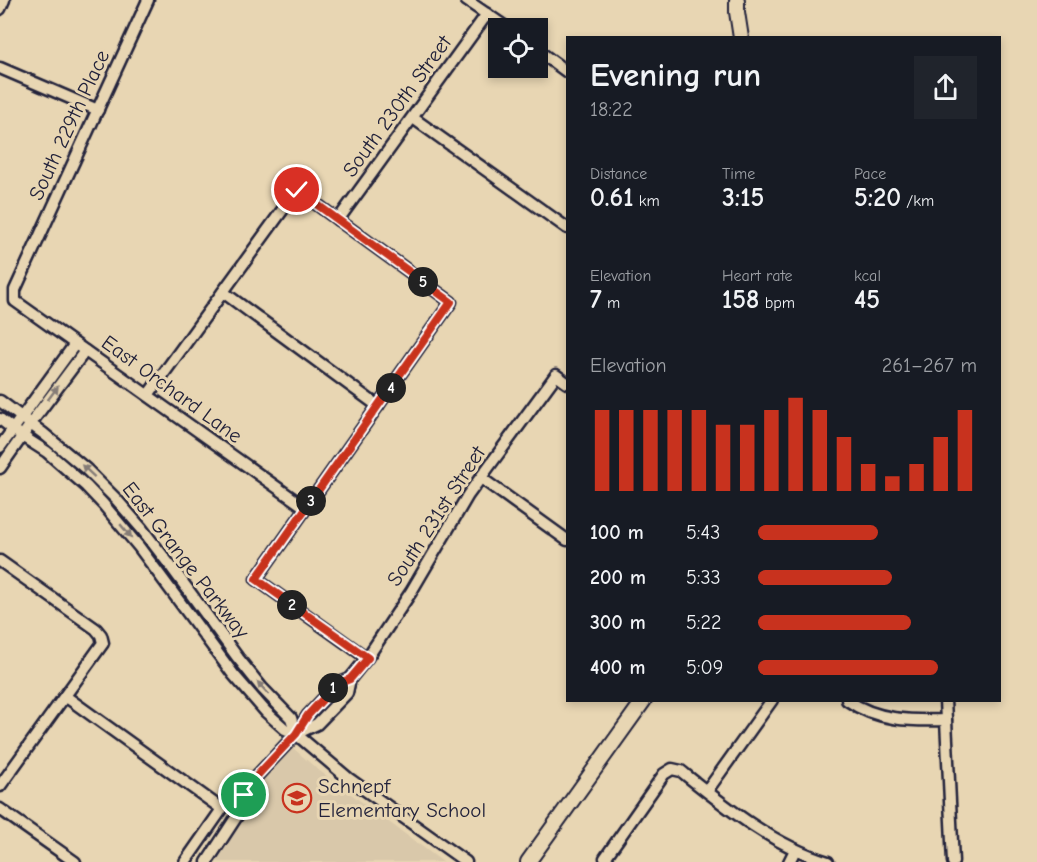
<!DOCTYPE html>
<html lang="en">
<head>
<meta charset="utf-8">
<style>
	:root { --surface:#171b24; --page:#20242c; --text:#f1f3f6; --muted:#9ea1a6; --accent:#c8321e }
	body { margin:0; font-family:"Comic Neue",sans-serif; background:var(--page); color:var(--text); height:100vh; display:flex; flex-direction:column; font-size:22px; white-space:nowrap }
	* { box-sizing:border-box; margin:0 }
	p { font-size:20px; color:var(--muted) }
	.icon { flex:none; width:33px; height:33px; fill:none; stroke:currentColor; stroke-width:2; stroke-linecap:round; stroke-linejoin:round }
	.map { position:relative; flex:1; overflow:hidden }
	.panel { position:absolute; left:566px; top:36px; width:435px; height:666px; display:flex; flex-direction:column; background:var(--surface); border-radius:0px; box-shadow:0 3px 9px #0003 }
	.panel>* { flex:none }
	.controls { position:absolute; left:488px; top:18px; display:grid; gap:12px }
	.controls a { display:grid; place-items:center; width:60px; height:60px; border-radius:0px; background:var(--surface); box-shadow:0 3px 9px #0003; font-size:30px }
	.pin { position:absolute; display:grid; place-items:center; width:51px; height:51px; color:#fff; margin:-26px; border:3px solid #fff; border-radius:50%; box-shadow:0 2px 6px #0007 }
	.km { position:absolute; width:30px; height:30px; margin:-15px; border-radius:50%; background:#222; color:#fff; font-size:16px; line-height:30px; text-align:center }
	.round { display:grid; place-items:center; flex:none; width:63px; height:63px; border-radius:0px; background:var(--page) }
	.overview { display:flex; align-items:center; justify-content:space-between; height:102px; padding:0 24px }
	h1 { font-size:33px; font-weight:600; line-height:45px }
	.stats { display:grid; grid-template-columns:repeat(3,1fr); gap:9px; height:102px; padding:6px 24px }
	.stats div { display:grid; align-content:center }
	.stats b { font-size:26px; font-weight:600 }
	.stats small { font-size:16px; font-weight:400 }
	.stats p { font-size:16px }
	.chart { height:168px; padding:12px 24px }
	.chart p { display:flex; justify-content:space-between }
	.chart svg { width:100%; height:108px; margin-top:6px; stroke:var(--accent); stroke-width:6 }
	ul { padding:0 24px; list-style:none; font-size:20px }
	li { display:grid; grid-template-columns:96px 72px 1fr; align-items:center; height:45px }
	li i { height:15px; border-radius:8px; background:var(--accent) }
	.map>svg:first-child { display:block }
	.built { fill:#d9c8aa }
	.lines { fill:none; stroke-linecap:round; stroke-linejoin:round }
	.minor-casing { stroke:#22223b; stroke-width:15 }
	.major-casing { stroke:#22223b; stroke-width:18 }
	.minor { stroke:#e8d6b3; stroke-width:10 }
	.major { stroke:#e8d6b3; stroke-width:14 }
	.oneway { fill:#857c77 }
	.route-casing { stroke:#fff; stroke-width:12 }
	.route { stroke:#c8321e; stroke-width:8 }
	.labels { text-anchor:middle; stroke-width:6; stroke-linejoin:round; paint-order:stroke }
	.street-label { font-size:21px; fill:#22223b; stroke:#e8d6b3 }
	.poi-label { font-size:21px; fill:#22223b; stroke:#e8d6b3; text-anchor:start }
</style>
</head>
<body>
<div class="map">
<svg width="1037" height="862" viewBox="0 0 1037 862">
	<rect width="100%" height="100%" fill="#e8d6b3"/>
	<filter id="ink" filterUnits="userSpaceOnUse"><feTurbulence type="fractalNoise" baseFrequency=".0167" numOctaves="2"/><feDisplacementMap in="SourceGraphic" scale="12" xChannelSelector="R" yChannelSelector="G"/><feConvolveMatrix kernelMatrix="1 2 1 2 8 2 1 2 1" color-interpolation-filters="sRGB"/></filter>
	<g filter="url(#ink)">
		<path class="built" d="M283,736L293,748L317,769L443,862H199L229,820L247,777Z"/>
		<g class="lines">
			<g class="minor-casing">
				<g id="minor">
					<path d="M148,0L15,290V301L306,508"/>
					<path d="M466,0L507,28"/>
					<path d="M0,9L4,0"/>
					<path d="M537,50L567,72"/>
					<path d="M0,68L98,110"/>
					<path d="M413,118L567,228"/>
					<path d="M338,220L487,14"/>
					<path d="M223,292L378,406"/>
					<path d="M148,395L297,190L451,302L256,579L367,658"/>
					<path d="M0,401L44,434L86,469L116,499L142,529L172,568L238,658L262,688L291,718L296,734"/>
					<path d="M0,419L22,436L47,452L86,486L103,504L139,547L233,674L266,712L285,729L296,734L348,778L466,862"/>
					<path d="M0,447L75,344"/>
					<path d="M0,468L37,415L85,351"/>
					<path d="M481,478L567,540"/>
					<path d="M0,561L96,629L101,635L103,643L0,786"/>
					<path d="M65,696L222,809L185,862"/>
					<path d="M847,700C877,721 911,721 946,720"/>
					<path d="M945,700L953,862"/>
					<path d="M296,734L317,724L347,693L350,679L367,658L411,592L468,495L556,375L567,383"/>
					<path d="M707,791L772,700"/>
					<path d="M0,809L75,862"/>
					<path d="M207,862L239,813L244,795L252,781L296,734L308,715L337,684L350,679"/>
					<path d="M609,862L605,858L664,774L672,769L681,771C726,807 772,845 828,862"/>
					<path d="M789,862L795,850"/>
				</g>
			</g>
			<g class="major-casing">
				<g id="major">
					<path d="M737,0V12L741,38"/>
					<path d="M528,862L644,700"/>
				</g>
			</g>
			<use href="#minor" class="minor"/>
			<use href="#major" class="major"/>
		</g>
		<defs><path id="oneway-solid" d="M-6-.8H1V-3.2L6.5 0L1 3.2V.8H-6Z" transform="scale(1.5)"/></defs>
		<g class="oneway">
			<use href="#oneway-solid" transform="translate(53 393) rotate(-53)"/>
			<use href="#oneway-solid" transform="translate(88 471) rotate(-137)"/>
			<use href="#oneway-solid" transform="translate(126 531) rotate(50)"/>
			<use href="#oneway-solid" transform="translate(263 688) rotate(-132)"/>
		</g>
	</g>
	<g class="lines" filter="url(#ink)">
		<g class="route-casing">
			<path id="route" d="M244,795L252,781L296,734L308,715L337,684L350,679L368,658L256,579L451,302L297,190"/>
		</g>
		<use href="#route" class="route"/>
	</g>
	<defs>
		<g id="school-ring" transform="scale(1.5)"><circle r="9.5" fill="#e8d6b3" stroke="#c8321e" stroke-width="1.5"/><path d="M0-5L7-2L0 1L-7-2ZM-4 1L0 2.5L4 1V4Q0 6-4 4Z" fill="#c8321e"/></g>
	</defs>
	<g fill-rule="evenodd">
		<use href="#school-ring" x="297" y="798"/>
	</g>
	<g class="labels">
		<g class="street-label">
			<text transform="translate(397 106) rotate(-54)" y="7">South 230th Street</text>
			<text transform="translate(69 125) rotate(-65)" y="7">South 229th Place</text>
			<text transform="translate(172 389) rotate(36)" y="7">East Orchard Lane</text>
			<text transform="translate(436 516) rotate(-57)" y="7">South 231st Street</text>
			<text transform="translate(186 560) rotate(52)" y="7">East Grange Parkway</text>
		</g>
		<g class="poi-label">
			<text x="318" y="793">Schnepf<tspan x="318" dy="24">Elementary School</tspan></text>
		</g>
	</g>
</svg>
<div class="controls">
<a><svg class="icon" aria-label="locate" viewBox="0 0 24 24"><circle cx="12" cy="12" r="6"/><path d="M12 2v4M12 18v4M2 12h4M18 12h4"/></svg></a>
</div>
<div class="pin" style="left:244px;top:795px;background:#1e9e55"><svg class="icon" aria-label="arrive" viewBox="0 0 24 24"><path d="M6 21V4h12l-3 4 3 4H6"/></svg></div>
<div class="pin" style="left:297px;top:190px;background:#d93025"><svg class="icon" aria-label="check" viewBox="0 0 24 24"><path d="M5 12l5 5 9-10"/></svg></div>
<b class="km" style="left:333px;top:688px">1</b>
<b class="km" style="left:292px;top:605px">2</b>
<b class="km" style="left:311px;top:501px">3</b>
<b class="km" style="left:391px;top:388px">4</b>
<b class="km" style="left:423px;top:282px">5</b>
<section class="panel">
<div class="overview"><div><h1>Evening run</h1><p>18:22</p></div><a class="round"><svg class="icon" aria-label="share" viewBox="0 0 24 24"><path d="M12 15V3M7 8l5-5 5 5M5 13v7h14v-7"/></svg></a></div>
<div class="stats">
<div><p>Distance</p><b>0.61<small> km</small></b></div>
<div><p>Time</p><b>3:15</b></div>
<div><p>Pace</p><b>5:20<small> /km</small></b></div>
</div>
<div class="stats">
<div><p>Elevation</p><b>7<small> m</small></b></div>
<div><p>Heart rate</p><b>158<small> bpm</small></b></div>
<div><p>kcal</p><b>45</b></div>
</div>
<div class="chart"><p><span>Elevation</span>261–267 m</p>
<svg viewBox="0 0 160 44" preserveAspectRatio="none"><path d="M5 44V11M15 44V11M25 44V11M35 44V11M45 44V11M55 44V17M65 44V17M75 44V11M85 44V6M95 44V11M105 44V22M115 44V33M125 44V38M135 44V33M145 44V22M155 44V11"/></svg>
</div>
<ul>
<li><b>100 m</b>5:43<i style="width:55%"></i></li>
<li><b>200 m</b>5:33<i style="width:61%"></i></li>
<li><b>300 m</b>5:22<i style="width:70%"></i></li>
<li><b>400 m</b>5:09<i style="width:82%"></i></li>
</ul>
</section>
</div>
</body>
</html>
